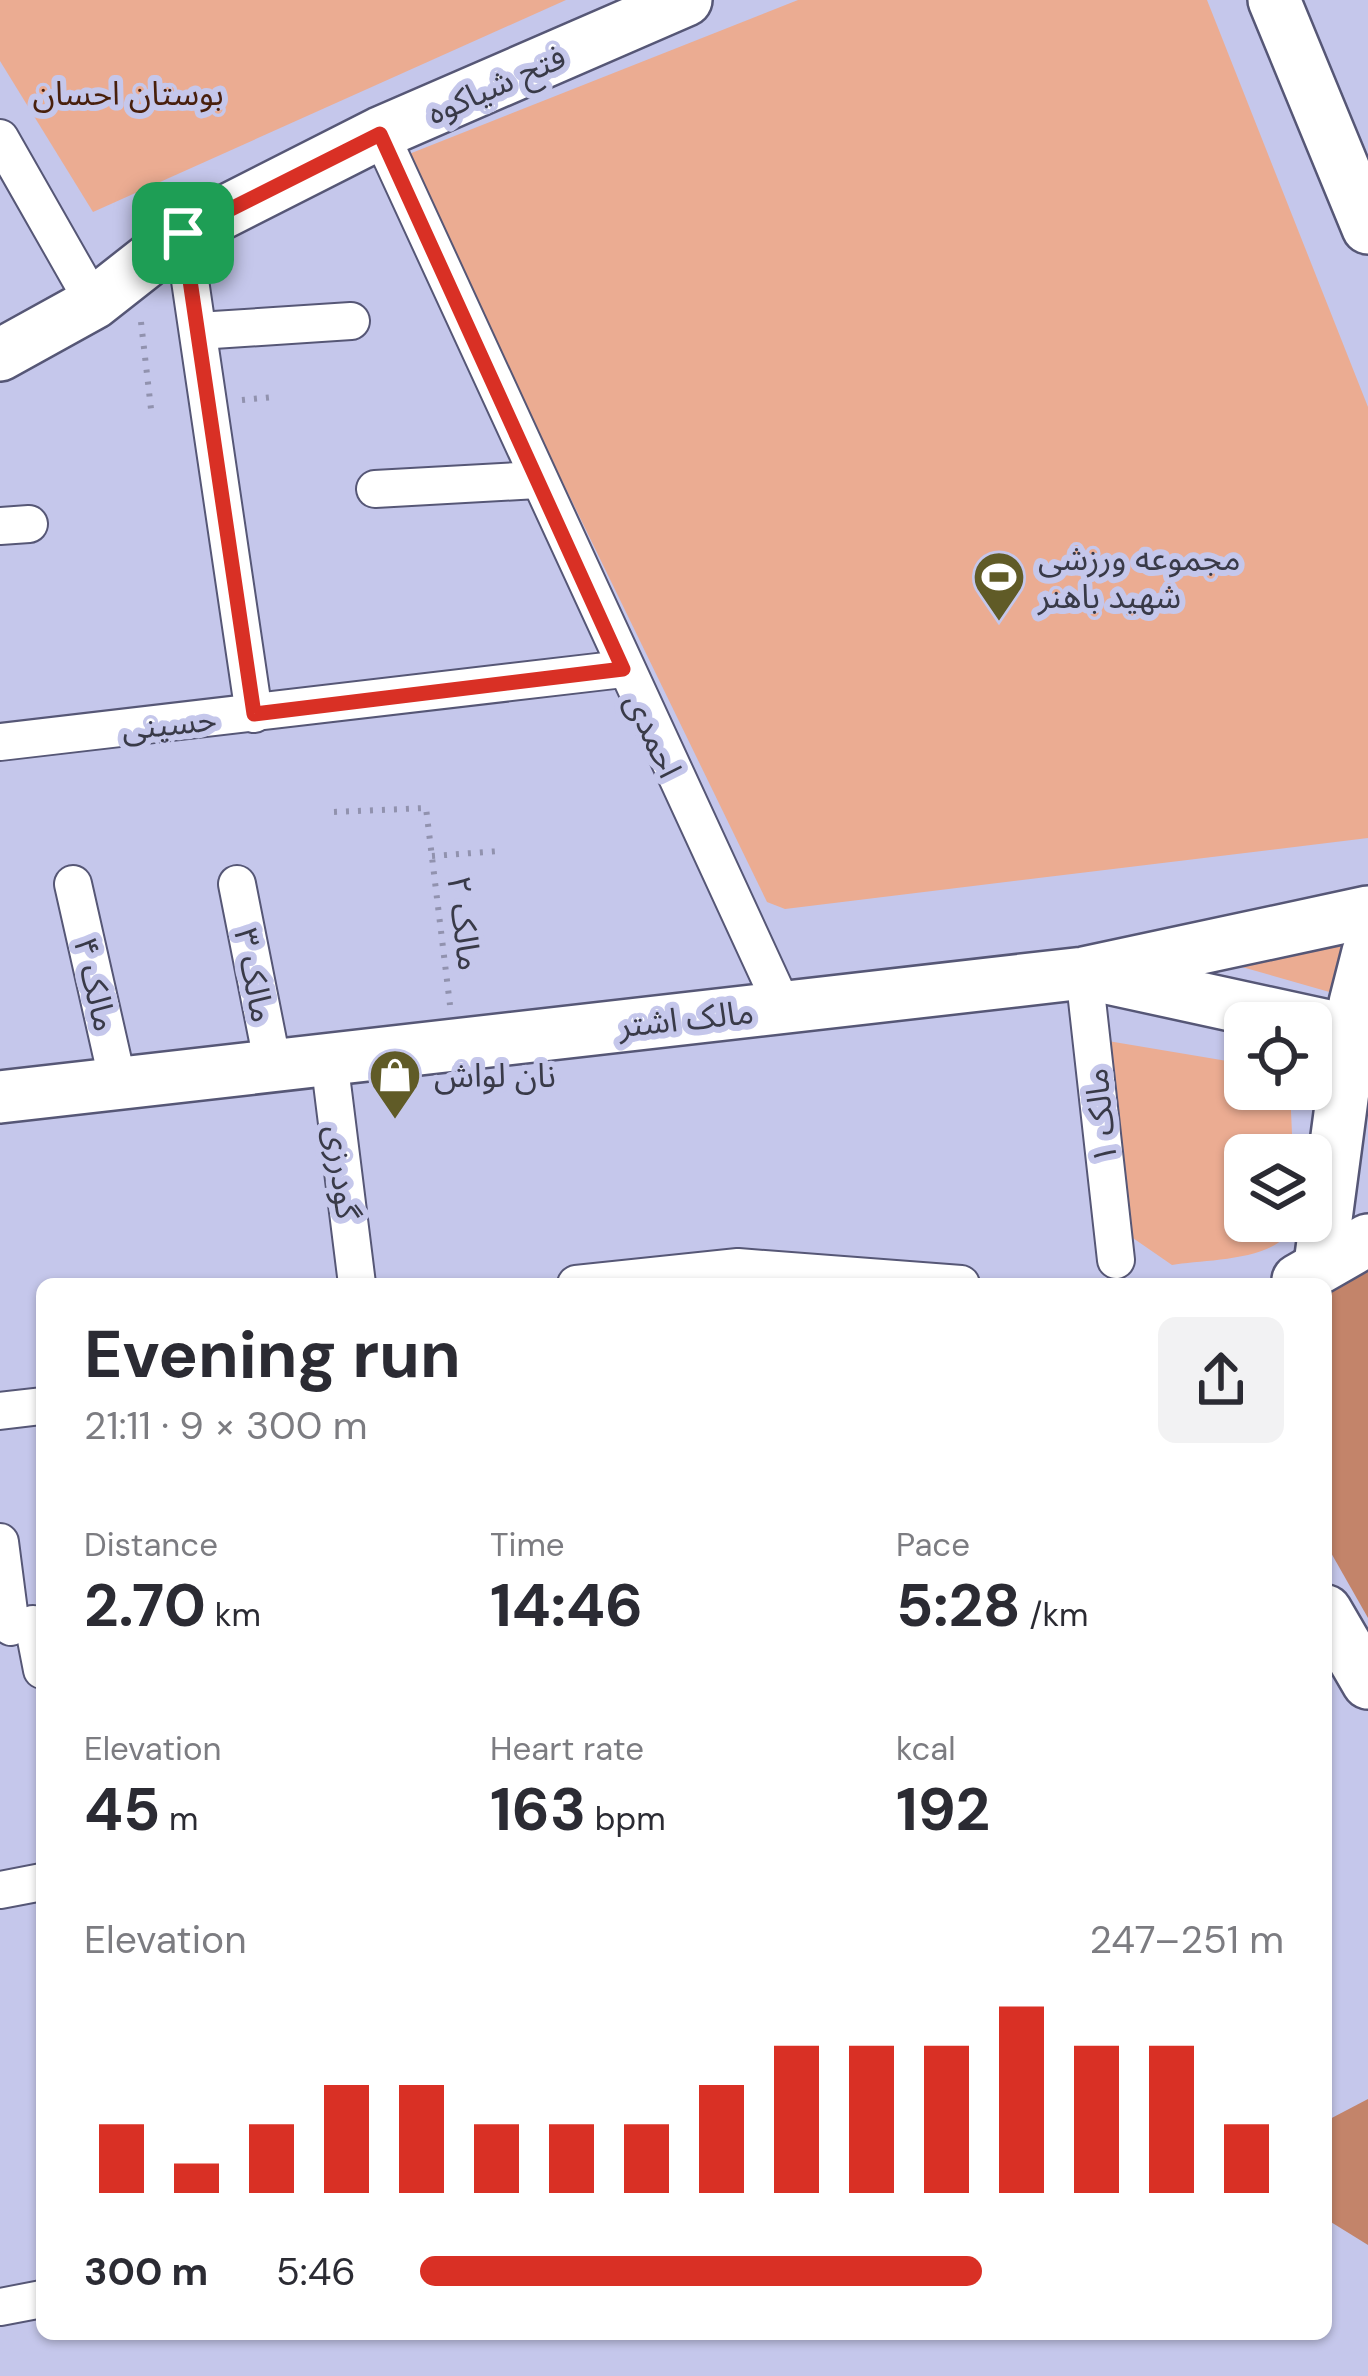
<!DOCTYPE html>
<html lang="en">
<head>
<meta charset="utf-8">
<style>
	:root { --surface:#fff; --page:#f2f2f3; --text:#2b2b33; --muted:#7c7c81; --accent:#d93025 }
	body { margin:0; font-family:"DM Sans","Noto Sans Arabic",sans-serif; background:var(--page); color:var(--text); height:100vh; display:flex; flex-direction:column; font-size:45px; white-space:nowrap }
	* { box-sizing:border-box; margin:0 }
	p { font-size:39px; color:var(--muted) }
	.icon { flex:none; width:66px; height:66px; fill:none; stroke:currentColor; stroke-width:2; stroke-linecap:round; stroke-linejoin:round }
	.map { position:relative; flex:1; overflow:hidden }
	.sheet { position:absolute; left:36px; top:1278px; width:1296px; height:1062px; display:flex; flex-direction:column; background:var(--surface); border-radius:18px; box-shadow:0 3px 9px #0004 }
	.sheet>* { flex:none }
	.tools { position:absolute; left:1224px; top:1002px; display:grid; gap:24px }
	.tools a { display:grid; place-items:center; width:108px; height:108px; border-radius:18px; background:var(--surface); box-shadow:0 3px 9px #0004; font-size:60px }
	.pin { position:absolute; display:grid; place-items:center; width:102px; height:102px; color:#fff; margin:-51px; border-radius:24px; box-shadow:0 6px 18px #0006 }
	.round { display:grid; place-items:center; flex:none; width:126px; height:126px; border-radius:18px; background:var(--page) }
	.head { display:flex; align-items:center; justify-content:space-between; height:204px; padding:0 48px }
	h1 { font-size:66px; font-weight:700; line-height:90px }
	.stats { display:grid; grid-template-columns:repeat(3,1fr); gap:18px; height:204px; padding:12px 48px }
	.stats div { display:grid; align-content:center }
	.stats b { font-size:60px; font-weight:700 }
	.stats small { font-size:33px; font-weight:400 }
	.stats p { font-size:33px }
	.chart { height:336px; padding:24px 48px }
	.chart p { display:flex; justify-content:space-between }
	.chart svg { width:100%; height:216px; margin-top:12px; stroke:var(--accent); stroke-width:6 }
	ul { padding:0 48px; list-style:none; font-size:39px }
	li { display:grid; grid-template-columns:192px 144px 1fr; align-items:center; height:90px }
	li i { height:30px; border-radius:15px; background:var(--accent) }
	.map>svg:first-child { display:block }
	.green { fill:#ebac92 }
	.forest { fill:#c3846a }
	.lines { fill:none; stroke-linecap:round; stroke-linejoin:round }
	.street-casing { stroke:#565776; stroke-width:40 }
	.secondary-casing { stroke:#565776; stroke-width:56 }
	.path { stroke:#9192ae; stroke-width:6; stroke-dasharray:3 9; stroke-linecap:butt }
	.street { stroke:#fff; stroke-width:36 }
	.secondary { stroke:#fff; stroke-width:51 }
	.route-casing { stroke:#fff; stroke-width:24 }
	.route { stroke:#d93025; stroke-width:15 }
	.labels { text-anchor:middle; stroke-width:12; stroke-linejoin:round; paint-order:stroke }
	.street-label { font-size:33px; fill:#393a48; stroke:#c5c7eb }
	.park-label { font-size:33px; fill:#481f0c; stroke:#c5c7eb }
	.poi-label { font-size:33px; fill:#393a48; stroke:#c5c7eb; text-anchor:start }
</style>
</head>
<body>
<div class="map">
<svg width="1368" height="2376" viewBox="0 0 1368 2376">
	<rect width="100%" height="100%" fill="#c5c7eb"/>
	<g class="green">
		<path d="M0,0H566L93,212L0,61Z"/>
		<path d="M798,0H1207L1368,407V838L785,909L767,902L404,156Z"/>
		<path d="M1359,938L1347,997L1228,963Z"/>
		<path d="M1108,1041L1245,1064V1089L1290,1090L1293,1155H1245V1221H1292C1287,1262 1205,1259 1172,1265L1130,1236Z"/>
	</g>
	<g class="forest">
		<path d="M1368,1272V1618L1326,1544V1291Z"/>
		<path d="M1368,2099V2245L1326,2219V2121Z"/>
	</g>
	<g class="lines">
		<g class="street-casing">
			<g id="street">
				<path d="M380,133L783,1007"/>
				<path d="M0,138L94,303"/>
				<path d="M183,233L254,714"/>
				<path d="M198,331L351,321"/>
				<path d="M375,489L537,480"/>
				<path d="M0,526L29,524"/>
				<path d="M0,742L623,669"/>
				<path d="M73,884L118,1083"/>
				<path d="M237,884L273,1066"/>
				<path d="M1084,973L1116,1260"/>
				<path d="M329,1059L357,1284"/>
				<path d="M576,1284L738,1267L961,1284"/>
				<path d="M0,1411L42,1406"/>
				<path d="M0,1542L11,1627"/>
				<path d="M33,1624L42,1670"/>
				<path d="M0,1890L42,1882"/>
				<path d="M0,2307L42,2299"/>
			</g>
		</g>
		<g class="secondary-casing">
			<g id="secondary">
				<path d="M1274,0L1368,228"/>
				<path d="M0,355L94,303L183,233L380,133L686,0"/>
				<path d="M1368,952L1355,1003L1368,1049"/>
				<path d="M1103,977L1360,1033"/>
				<path d="M0,1097L1084,973L1368,912"/>
				<path d="M1320,1264L1343,1091L1363,1044"/>
				<path d="M1298,1280L1368,1240"/>
				<path d="M1326,1611L1368,1683"/>
			</g>
		</g>
		<g class="path">
			<path d="M141,322L151,409"/>
			<path d="M242,400L273,397"/>
			<path d="M334,812L426,808L450,1005"/>
			<path d="M432,856L500,851"/>
		</g>
		<use href="#street" class="street"/>
		<use href="#secondary" class="secondary"/>
	</g>
	<g class="lines">
		<g class="route-casing">
			<path id="route" d="M380,134L623,669L254,714L183,233Z"/>
		</g>
		<use href="#route" class="route"/>
	</g>
	<defs>
		<g id="stadium-pin" transform="scale(2.7)"><path d="M0 17L-7.5 6A9.5 9.5 0 1 1 7.5 6Z" fill="#605b27" stroke="#c5c7eb"/><path d="M0-5a6.5 5 0 1 0 0 10a6.5 5 0 1 0 0-10ZM-3.5-1.8h7v3.6h-7Z" fill="#fff"/></g>
		<g id="shop-pin" transform="scale(2.7)"><path d="M0 17L-7.5 6A9.5 9.5 0 1 1 7.5 6Z" fill="#605b27" stroke="#c5c7eb"/><path d="M-5-2.5h2.3a2.7 3.5 0 0 1 5.4 0H5L5.5 6h-11ZM-1.5-2.5h3a1.5 2.3 0 0 0-3 0Z" fill="#fff"/></g>
	</defs>
	<g fill-rule="evenodd">
		<use href="#stadium-pin" x="999" y="577"/>
		<use href="#shop-pin" x="395" y="1075"/>
	</g>
	<g class="labels">
		<g class="street-label">
			<text transform="translate(496 84) rotate(-24)" y="12">فتح شیاکوه</text>
			<text transform="translate(169 723) rotate(-6)" y="12">حسینی</text>
			<text transform="translate(654 735) rotate(65)" y="12">احمدی</text>
			<text transform="translate(465 923) rotate(83)" y="12">مالک ۲</text>
			<text transform="translate(255 975) rotate(79)" y="12">مالک ۳</text>
			<text transform="translate(96 984) rotate(77)" y="12">مالک ۴</text>
			<text transform="translate(686 1018) rotate(-6)" y="12">مالک اشتر</text>
			<text transform="translate(1100 1116) rotate(-96)" y="12">مالک ۱</text>
			<text transform="translate(343 1172) rotate(83)" y="12">گودرزی</text>
		</g>
		<g class="park-label">
			<text x="128" y="105">بوستان احسان</text>
		</g>
		<g class="poi-label">
			<text x="1038" y="570">مجموعه ورزشی<tspan x="1038" dy="38">شهید باهنر</tspan></text>
			<text x="434" y="1087">نان لواش</text>
		</g>
	</g>
</svg>
<div class="tools">
<a><svg class="icon" aria-label="locate" viewBox="0 0 24 24"><circle cx="12" cy="12" r="6"/><path d="M12 2v4M12 18v4M2 12h4M18 12h4"/></svg></a>
<a><svg class="icon" aria-label="layers" viewBox="0 0 24 24"><path d="M12 4l9 5-9 5-9-5zM3 14l9 5 9-5"/></svg></a>
</div>
<div class="pin" style="left:183px;top:233px;background:#1e9e55"><svg class="icon" aria-label="arrive" viewBox="0 0 24 24"><path d="M6 21V4h12l-3 4 3 4H6"/></svg></div>
<section class="sheet">
<div class="head"><div><h1>Evening run</h1><p>21:11 · 9 × 300 m</p></div><a class="round"><svg class="icon" aria-label="share" viewBox="0 0 24 24"><path d="M12 15V3M7 8l5-5 5 5M5 13v7h14v-7"/></svg></a></div>
<div class="stats">
<div><p>Distance</p><b>2.70<small> km</small></b></div>
<div><p>Time</p><b>14:46</b></div>
<div><p>Pace</p><b>5:28<small> /km</small></b></div>
</div>
<div class="stats">
<div><p>Elevation</p><b>45<small> m</small></b></div>
<div><p>Heart rate</p><b>163<small> bpm</small></b></div>
<div><p>kcal</p><b>192</b></div>
</div>
<div class="chart"><p><span>Elevation</span>247–251 m</p>
<svg viewBox="0 0 160 44" preserveAspectRatio="none"><path d="M5 44V30M15 44V38M25 44V30M35 44V22M45 44V22M55 44V30M65 44V30M75 44V30M85 44V22M95 44V14M105 44V14M115 44V14M125 44V6M135 44V14M145 44V14M155 44V30"/></svg>
</div>
<ul>
<li><b>300 m</b>5:46<i style="width:65%"></i></li>
</ul>
</section>
</div>
</body>
</html>
